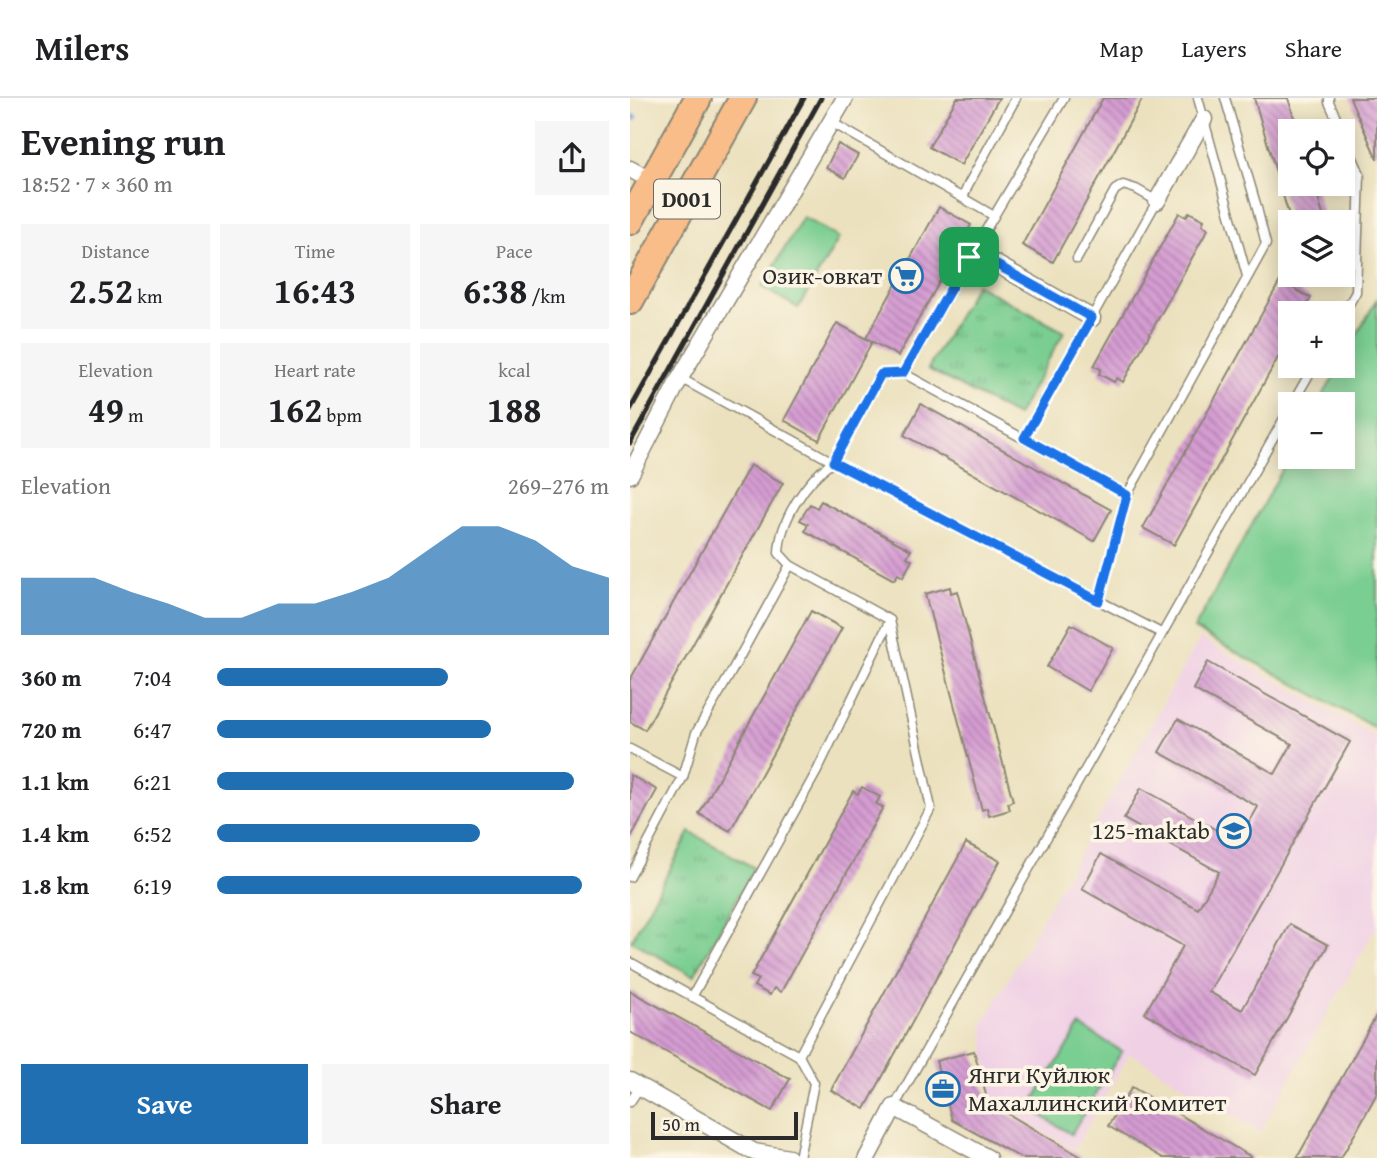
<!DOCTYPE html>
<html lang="en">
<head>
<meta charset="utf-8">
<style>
	:root { --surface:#fff; --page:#f6f6f6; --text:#202124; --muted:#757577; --line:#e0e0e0; --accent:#1f6fb2 }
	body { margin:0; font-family:"Gentium Book Plus",serif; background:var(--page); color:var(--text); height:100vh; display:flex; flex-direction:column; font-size:26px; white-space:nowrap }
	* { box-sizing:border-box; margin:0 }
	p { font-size:23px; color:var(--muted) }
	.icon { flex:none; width:38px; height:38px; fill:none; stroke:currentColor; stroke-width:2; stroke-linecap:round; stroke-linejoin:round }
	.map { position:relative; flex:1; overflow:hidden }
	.sheet { display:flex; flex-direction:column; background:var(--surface); width:630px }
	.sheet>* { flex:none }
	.fabs { position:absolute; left:648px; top:21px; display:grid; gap:14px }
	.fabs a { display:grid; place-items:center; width:77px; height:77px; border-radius:0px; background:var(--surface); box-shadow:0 4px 18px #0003; font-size:35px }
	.scale { position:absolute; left:21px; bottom:18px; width:147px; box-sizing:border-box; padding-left:7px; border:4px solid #2b2b2b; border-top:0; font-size:19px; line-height:24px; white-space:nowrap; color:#2b2b2b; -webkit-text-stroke:5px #fcf5e5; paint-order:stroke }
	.pin { position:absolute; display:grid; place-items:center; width:60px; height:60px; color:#fff; margin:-30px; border-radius:14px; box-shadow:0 4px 10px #0006 }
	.round { display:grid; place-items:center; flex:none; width:74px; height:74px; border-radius:0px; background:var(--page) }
	.overview { display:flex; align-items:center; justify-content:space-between; height:119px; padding:0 21px }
	h1 { font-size:38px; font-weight:700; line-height:52px }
	.metrics { display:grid; grid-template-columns:repeat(3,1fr); gap:10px; height:119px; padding:7px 21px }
	.metrics div { display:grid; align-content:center; border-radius:0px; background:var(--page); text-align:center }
	.metrics b { font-size:35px; font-weight:700 }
	.metrics small { font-size:19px; font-weight:400 }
	.metrics p { font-size:19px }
	.chart { height:196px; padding:14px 21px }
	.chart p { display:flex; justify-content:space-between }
	.chart svg { width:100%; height:126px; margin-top:7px; fill:var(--accent); opacity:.7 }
	.cta { display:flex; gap:14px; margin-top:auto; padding:14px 21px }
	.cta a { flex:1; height:80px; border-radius:0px; background:var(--accent); color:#fff; font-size:28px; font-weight:700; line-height:80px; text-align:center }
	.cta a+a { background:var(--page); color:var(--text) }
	ul { padding:0 21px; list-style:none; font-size:23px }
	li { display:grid; grid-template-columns:112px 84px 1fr; align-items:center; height:52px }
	li i { height:18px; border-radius:9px; background:var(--accent) }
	header { display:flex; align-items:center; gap:42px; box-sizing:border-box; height:98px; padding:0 35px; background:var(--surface); border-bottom:2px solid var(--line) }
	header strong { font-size:33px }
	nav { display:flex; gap:38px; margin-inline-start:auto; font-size:24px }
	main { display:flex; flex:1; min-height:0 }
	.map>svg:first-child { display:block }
	.built { fill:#f0d0e5 }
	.grass { fill:#7ace91; stroke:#527c5e; stroke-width:2 }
	.park { fill:url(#park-tufts); stroke:#527c5e; stroke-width:2 }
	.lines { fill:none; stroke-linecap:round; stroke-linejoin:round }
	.stream { stroke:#6d9dd7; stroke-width:6 }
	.building { fill:url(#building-back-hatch) }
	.service-casing { stroke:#8b8674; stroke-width:11 }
	.minor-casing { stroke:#8b8674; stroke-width:19 }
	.trunk-casing { stroke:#8b8674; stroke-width:30 }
	.service { stroke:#fff; stroke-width:8 }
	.minor { stroke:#fff; stroke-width:16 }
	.trunk { stroke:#f8bd89; stroke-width:26 }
	.rail { stroke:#2b2b2b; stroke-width:5 }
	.route-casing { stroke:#fff; stroke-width:14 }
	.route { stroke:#1a73e8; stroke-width:9 }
	.labels { text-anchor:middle; stroke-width:7; stroke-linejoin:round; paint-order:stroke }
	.shield { fill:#fcf5e5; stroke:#6a6863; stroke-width:2 }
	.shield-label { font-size:23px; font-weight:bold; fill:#2b2b2b }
	.poi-label { font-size:24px; fill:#2b2b2b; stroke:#fcf5e5; text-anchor:end }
</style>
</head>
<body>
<header>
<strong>Milers</strong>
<nav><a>Map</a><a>Layers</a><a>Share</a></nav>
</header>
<main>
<section class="sheet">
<div class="overview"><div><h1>Evening run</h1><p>18:52 · 7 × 360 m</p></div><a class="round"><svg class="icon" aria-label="share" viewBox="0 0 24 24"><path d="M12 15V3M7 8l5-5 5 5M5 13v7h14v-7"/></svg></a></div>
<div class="metrics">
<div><p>Distance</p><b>2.52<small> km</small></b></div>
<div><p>Time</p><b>16:43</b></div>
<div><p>Pace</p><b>6:38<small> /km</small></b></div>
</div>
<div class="metrics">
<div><p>Elevation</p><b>49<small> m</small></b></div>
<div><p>Heart rate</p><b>162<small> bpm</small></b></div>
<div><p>kcal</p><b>188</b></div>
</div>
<div class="chart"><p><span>Elevation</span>269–276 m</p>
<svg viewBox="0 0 160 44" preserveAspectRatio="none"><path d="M0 44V24L10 24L20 24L30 29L40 33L50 38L60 38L70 33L80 33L90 29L100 24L110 15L120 6L130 6L140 11L150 20L160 24V44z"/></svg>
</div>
<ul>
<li><b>360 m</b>7:04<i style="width:59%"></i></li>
<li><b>720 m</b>6:47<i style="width:70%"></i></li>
<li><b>1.1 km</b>6:21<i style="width:91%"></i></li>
<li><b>1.4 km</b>6:52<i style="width:67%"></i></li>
<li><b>1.8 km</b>6:19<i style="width:93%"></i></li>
</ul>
<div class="cta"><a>Save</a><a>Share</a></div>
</section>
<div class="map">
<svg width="747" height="1060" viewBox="0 0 747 1060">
	<defs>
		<pattern id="park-tufts" width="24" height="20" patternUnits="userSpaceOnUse" patternTransform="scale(1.75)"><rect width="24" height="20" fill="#7ace91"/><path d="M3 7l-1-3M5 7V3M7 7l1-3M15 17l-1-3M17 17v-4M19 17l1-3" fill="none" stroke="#64a777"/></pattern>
		<pattern id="building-back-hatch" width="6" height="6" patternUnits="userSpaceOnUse" patternTransform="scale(1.75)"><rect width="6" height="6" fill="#d59cd2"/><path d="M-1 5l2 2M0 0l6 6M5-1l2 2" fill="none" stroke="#ad7fab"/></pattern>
	</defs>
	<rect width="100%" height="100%" fill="#fcf5e5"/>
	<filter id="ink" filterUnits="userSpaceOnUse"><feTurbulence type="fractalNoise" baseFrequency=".0143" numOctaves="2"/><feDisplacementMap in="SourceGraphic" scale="14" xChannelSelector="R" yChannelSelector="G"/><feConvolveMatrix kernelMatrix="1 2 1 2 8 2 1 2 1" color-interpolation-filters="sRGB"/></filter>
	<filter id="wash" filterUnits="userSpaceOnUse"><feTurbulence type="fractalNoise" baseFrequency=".00686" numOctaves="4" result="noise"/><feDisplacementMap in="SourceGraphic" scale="28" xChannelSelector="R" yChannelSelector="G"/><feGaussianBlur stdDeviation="1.57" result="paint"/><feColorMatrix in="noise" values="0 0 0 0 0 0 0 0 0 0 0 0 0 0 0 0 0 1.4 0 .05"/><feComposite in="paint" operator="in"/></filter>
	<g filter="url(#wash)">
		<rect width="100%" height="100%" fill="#ebe1be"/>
		<path class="built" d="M570,540L747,639V828L630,1034L500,955L444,1052L360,1002L353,926Z"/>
		<g class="grass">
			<path d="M173,119L209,140L168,210L132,189Z"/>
			<path d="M747,201V631L564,531L660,358L712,359V306H688L710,268H712V263Z"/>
			<path d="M450,928L492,953L441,1036L399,1010Z"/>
		</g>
		<g class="park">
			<path d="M346,186L434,234L387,318L298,271Z"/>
			<path d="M60,734L124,770L64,878L1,843Z"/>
		</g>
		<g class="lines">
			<path class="stream" d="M0,18L5,20"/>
		</g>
		<g id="blocks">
			<g class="building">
				<path d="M327,0H369L331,67L299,49Z"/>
				<path d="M473,0H513L423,164L392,147Z"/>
				<path d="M624,0H658L668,33H660V86H684L695,124H661Z"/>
				<path d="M720,0H747V61Z"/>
				<path d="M208,46L228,57L215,80L196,70Z"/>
				<path d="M309,109L341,127L268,258L236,240Z"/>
				<path d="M559,114L574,122L572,127L578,131L493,284L487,280L484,284L469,276L471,271L464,268L549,115L556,119Z"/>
				<path d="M650,183L681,200L672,215H660V238L544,447L513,430Z"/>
				<path d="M207,225L242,244L189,342L154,322Z"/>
				<path d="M291,306L481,412L464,443L274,337Z"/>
				<path d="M120,367L153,385L15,632L0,624V582Z"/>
				<path d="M191,403L281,452L277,459L282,462L273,479L268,476L264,482L175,433L178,426L170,422L180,406L187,410Z"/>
				<path d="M320,489L321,495L327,493L383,703L378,705L380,712L359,718L357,710L352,712L295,496Z"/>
				<path d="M181,513L212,530L100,733L69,716Z"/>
				<path d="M441,526L483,550L458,593L417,569Z"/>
				<path d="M578,564L720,644L579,894L612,912L660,826L698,847L625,977L515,915L553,848L452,791L471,756L568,811L589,774L494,721L511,690L608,744L628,709L529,654L548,621L645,676L662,646L563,591Z"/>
				<path d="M0,677L27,692L0,741Z"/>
				<path d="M232,689L250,699L246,706L253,709L151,894L144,890L140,897L124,888L128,881L121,878L223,693L228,696Z"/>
				<path d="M336,745L370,763L235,1011L201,992Z"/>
				<path d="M0,893L160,981L142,1013L0,934Z"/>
				<path d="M747,916V995L727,1032L711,1060H667Z"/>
				<path d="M344,953L358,1004L453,1060H391L322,1022L306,963Z"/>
				<path d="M502,989L623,1060H533L478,1028Z"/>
			</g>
		</g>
	</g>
	<g filter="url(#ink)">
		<use href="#blocks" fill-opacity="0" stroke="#8b8674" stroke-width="2"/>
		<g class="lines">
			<g class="service-casing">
				<g id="service">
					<path d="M568,0L617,178"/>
					<path d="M699,0V4L712,33"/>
					<path d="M712,35L730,76L726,194L712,218"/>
					<path d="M333,100L338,87L386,0"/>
					<path d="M364,118L434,0"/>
					<path d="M273,275L497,397"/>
					<path d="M50,280L203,364L531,535"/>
					<path d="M662,306L684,268"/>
					<path d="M394,340L527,103L506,91L493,87L485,92L447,161"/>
					<path d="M160,467L149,455C150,422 176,382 203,364L251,276L273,275L364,118L201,24"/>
					<path d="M469,503L497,397L636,146L626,106L595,0"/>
					<path d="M0,651L53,679"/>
					<path d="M0,779L53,679L66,635L98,580L160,467L260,522L301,710L169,958"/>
					<path d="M0,864L169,958L184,985L169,1060"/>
					<path d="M62,899L187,673L260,522"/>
					<path d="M0,1004L10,989"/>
					<path d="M264,1009L660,310"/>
				</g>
			</g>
			<g class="minor-casing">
				<g id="minor">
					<path d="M0,71L22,83"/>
					<path d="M527,103L574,21"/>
					<path d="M343,153L462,220"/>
					<path d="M0,377L50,280L215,0"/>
					<path d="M0,983L124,1054L159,1060"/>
					<path d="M237,1060L264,1009L358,1060"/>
				</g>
			</g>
			<g class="trunk-casing">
				<g id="trunk">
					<path d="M0,123L68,0"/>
					<path d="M0,203L113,0"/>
				</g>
			</g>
			<use href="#service" class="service"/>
			<use href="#minor" class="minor"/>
			<use href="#trunk" class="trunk"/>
			<g class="rail">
				<path d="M0,312L174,0"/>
				<path d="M0,345L191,0"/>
			</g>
		</g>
	</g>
	<g class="lines" filter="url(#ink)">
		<g class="route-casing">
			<path id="route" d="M342,153L462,220L394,340L497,397L469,503L203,364L251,276L273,275Z"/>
		</g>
		<use href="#route" class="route"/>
	</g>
	<defs>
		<g id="supermarket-ring" transform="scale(1.75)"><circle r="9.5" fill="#fcf5e5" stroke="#1f6fb2" stroke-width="1.5"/><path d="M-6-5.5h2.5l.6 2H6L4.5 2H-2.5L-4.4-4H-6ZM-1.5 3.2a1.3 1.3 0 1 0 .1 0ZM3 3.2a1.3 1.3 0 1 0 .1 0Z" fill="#1f6fb2"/></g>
		<g id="school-ring" transform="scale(1.75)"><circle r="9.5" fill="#fcf5e5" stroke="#1f6fb2" stroke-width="1.5"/><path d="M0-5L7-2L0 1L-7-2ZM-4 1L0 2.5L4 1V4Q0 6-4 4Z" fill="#1f6fb2"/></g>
		<g id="office-ring" transform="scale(1.75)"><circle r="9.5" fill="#fcf5e5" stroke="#1f6fb2" stroke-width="1.5"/><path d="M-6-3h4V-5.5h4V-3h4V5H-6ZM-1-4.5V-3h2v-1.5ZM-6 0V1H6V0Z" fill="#1f6fb2"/></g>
	</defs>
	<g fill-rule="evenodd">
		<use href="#supermarket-ring" x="276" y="178"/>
		<use href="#school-ring" x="604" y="733"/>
		<use href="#office-ring" x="313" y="991"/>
	</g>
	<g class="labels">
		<rect class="shield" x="24" y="81.5" width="66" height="39" rx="5"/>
		<g class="shield-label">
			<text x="57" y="109">D001</text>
		</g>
		<g class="poi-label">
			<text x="252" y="186">Озик-овкат</text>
			<text x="580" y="741">125-maktab</text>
			<text x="338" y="985" text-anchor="start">Янги Куйлюк<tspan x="338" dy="28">Махаллинский Комитет</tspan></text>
		</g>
	</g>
</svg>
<div class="fabs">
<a><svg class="icon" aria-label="locate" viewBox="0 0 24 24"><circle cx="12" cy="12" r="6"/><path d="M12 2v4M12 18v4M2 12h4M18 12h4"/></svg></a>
<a><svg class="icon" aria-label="layers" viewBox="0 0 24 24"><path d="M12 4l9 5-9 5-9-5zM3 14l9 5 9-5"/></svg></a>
<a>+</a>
<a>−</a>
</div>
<div class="scale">50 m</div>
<div class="pin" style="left:339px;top:159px;background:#1e9e55"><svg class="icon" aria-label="arrive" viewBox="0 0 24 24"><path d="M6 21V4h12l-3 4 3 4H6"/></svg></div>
</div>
</main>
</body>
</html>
